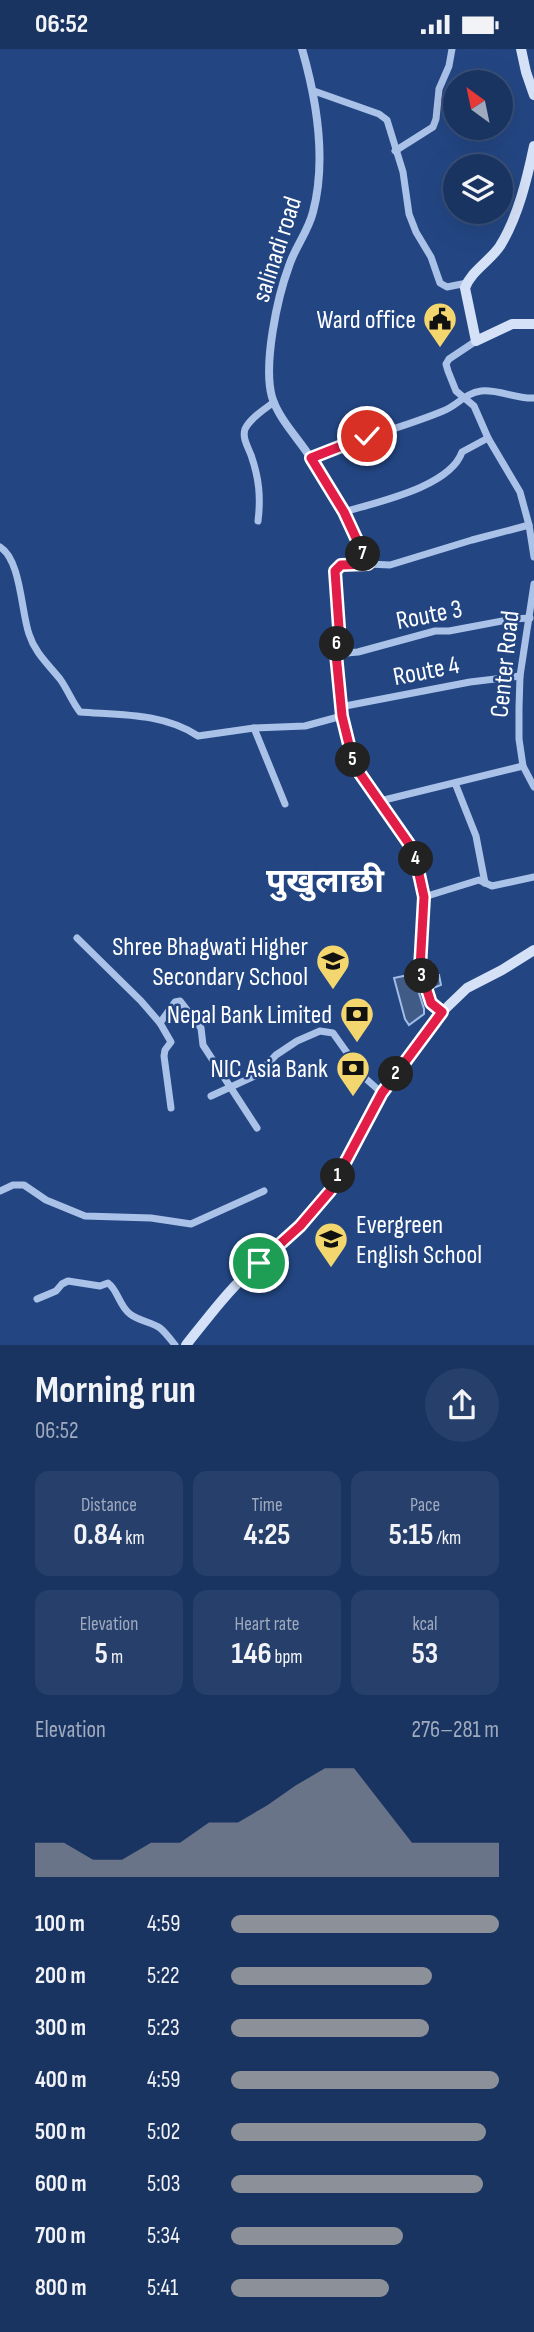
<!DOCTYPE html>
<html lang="en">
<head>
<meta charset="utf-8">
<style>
	:root { --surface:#1a3462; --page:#273f6b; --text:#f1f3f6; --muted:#9faabe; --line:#384f77; --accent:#8c9099 }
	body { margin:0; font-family:"Sofia Sans Condensed","Noto Sans Devanagari",sans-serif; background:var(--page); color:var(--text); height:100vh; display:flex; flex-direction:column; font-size:26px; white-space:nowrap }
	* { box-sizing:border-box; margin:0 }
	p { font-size:23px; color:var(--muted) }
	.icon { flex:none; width:38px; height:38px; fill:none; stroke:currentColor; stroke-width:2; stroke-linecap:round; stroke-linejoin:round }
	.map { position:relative; height:1296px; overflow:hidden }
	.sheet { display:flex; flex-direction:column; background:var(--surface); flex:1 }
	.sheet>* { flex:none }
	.needle { width:46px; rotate:327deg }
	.controls { position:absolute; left:443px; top:21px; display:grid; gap:14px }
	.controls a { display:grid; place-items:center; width:70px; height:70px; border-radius:50%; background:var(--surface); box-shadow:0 7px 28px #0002,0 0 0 2px var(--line); font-size:35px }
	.pin { position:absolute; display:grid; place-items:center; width:60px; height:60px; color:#fff; margin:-30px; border:4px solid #fff; border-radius:50%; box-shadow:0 2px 7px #0007 }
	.km { position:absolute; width:35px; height:35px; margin:-18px; border-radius:50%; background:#222; color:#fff; font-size:19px; line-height:35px; text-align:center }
	.round { display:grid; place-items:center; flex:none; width:74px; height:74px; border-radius:37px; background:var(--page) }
	.summary { display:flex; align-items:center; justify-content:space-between; height:119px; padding:0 35px }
	h1 { font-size:38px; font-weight:700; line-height:52px }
	.stats { display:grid; grid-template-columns:repeat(3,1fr); gap:10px; height:119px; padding:7px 35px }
	.stats div { display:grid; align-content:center; border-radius:14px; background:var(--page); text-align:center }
	.stats b { font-size:30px; font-weight:700 }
	.stats small { font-size:19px; font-weight:400 }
	.stats p { font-size:19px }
	.chart { height:196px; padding:14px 35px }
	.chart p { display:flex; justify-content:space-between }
	.chart svg { width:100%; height:126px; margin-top:7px; fill:var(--accent); opacity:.7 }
	ul { padding:0 35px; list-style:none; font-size:23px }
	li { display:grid; grid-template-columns:112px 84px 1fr; align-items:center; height:52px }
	li i { height:18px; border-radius:9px; background:var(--accent) }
	.status { display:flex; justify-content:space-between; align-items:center; height:49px; padding:0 35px; background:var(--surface); direction:ltr }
	.status svg { height:19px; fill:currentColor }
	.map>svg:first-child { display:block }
	.water { fill:#415b87; stroke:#9fbce9; stroke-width:2 }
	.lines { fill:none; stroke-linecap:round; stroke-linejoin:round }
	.minor { stroke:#abc2e8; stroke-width:7 }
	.tertiary { stroke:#abc2e8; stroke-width:8 }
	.secondary { stroke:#d5e1f7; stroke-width:10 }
	.route-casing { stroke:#fff; stroke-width:14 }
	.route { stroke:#e11d48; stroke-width:9 }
	.labels { text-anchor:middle; stroke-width:5; stroke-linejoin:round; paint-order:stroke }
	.street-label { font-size:26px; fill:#fff; stroke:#234683 }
	.poi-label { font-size:26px; fill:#fff; stroke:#234683; text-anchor:end }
	.district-label { font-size:33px; font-weight:bold; fill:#fff; stroke:#234683 }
</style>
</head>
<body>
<div class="status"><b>06:52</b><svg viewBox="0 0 49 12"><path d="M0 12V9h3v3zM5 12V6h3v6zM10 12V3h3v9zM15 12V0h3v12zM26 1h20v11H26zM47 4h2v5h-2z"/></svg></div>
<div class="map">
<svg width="534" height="1296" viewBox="0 0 534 1296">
	<rect width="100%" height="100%" fill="#234683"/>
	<g class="water">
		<path d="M432,914L436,926H439L441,936L431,940L423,916Z"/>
		<path d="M413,925L424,960V965L409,976L405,970L394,929Z"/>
	</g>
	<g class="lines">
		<g class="minor">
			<path d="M314,42L379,65L387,71L403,123L409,165L416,183L431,208L440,234L447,238L467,234"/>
			<path d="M395,102L433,78L436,70L439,40L449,17L452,0"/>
			<path d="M476,292L449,310L446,315L448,322L456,342L474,357L488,389L520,443L529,476L534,508"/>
			<path d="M311,409C354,390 400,380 443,362C457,357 465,344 481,342C498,340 516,350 534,349"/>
			<path d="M344,463C377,453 450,438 462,403L488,389"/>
			<path d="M258,472C261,448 259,429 251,406C248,398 242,389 245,380C250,369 265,360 274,353"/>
			<path d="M0,498C21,511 21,562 29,585C35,604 48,615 60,630C68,641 72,653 80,663C120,666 164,664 198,687L254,679L305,677L342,667"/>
			<path d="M368,515L390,516L472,491L529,476"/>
			<path d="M534,535L520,627L519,659V690L523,717L534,738"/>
			<path d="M340,658L470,633L520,627"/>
			<path d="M254,679L285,755"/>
			<path d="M455,734L476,787L485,834"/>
			<path d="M380,752L523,717"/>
			<path d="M424,848L479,831L492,837L534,828"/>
			<path d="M77,889L141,952L160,974"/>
			<path d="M442,963L431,954L420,919L424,848L414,801L354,716L340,658L336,605L358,603L435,582H449L513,570L530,569"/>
			<path d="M211,1047L257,1026L276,1006L297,992L320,982L333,984L365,1029L382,1044"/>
			<path d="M171,1059L164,1007L165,1001L171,993L160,974L175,953L180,952L201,979L203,996L257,1079"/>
			<path d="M0,1142L13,1136H24L46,1151L85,1167L151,1169L191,1175L264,1142"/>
			<path d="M37,1250L56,1242L62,1235L68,1232L100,1237L108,1234C118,1241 119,1257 130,1265C139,1272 151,1273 160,1279C166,1284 171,1291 175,1296"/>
		</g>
		<path class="tertiary" d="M302,0C317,52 327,110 313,163C308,183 295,198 289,217C277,249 263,316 272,348C279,371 300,391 312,411C333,445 351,479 368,515L341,516L335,522L339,579L336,605"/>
		<g class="secondary">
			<path d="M521,0L526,23L534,46"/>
			<path d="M534,97C527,130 518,168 500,197C490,212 471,222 465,239L476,292L512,275H534"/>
			<path d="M186,1296C206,1271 226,1244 250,1222C278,1196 308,1173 330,1142L382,1044L442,963L467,939L502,921L534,901"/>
		</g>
	</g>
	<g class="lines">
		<g class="route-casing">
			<path id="route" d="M259,1214L300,1177L330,1142L382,1044L442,963L431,954L420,919L424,848L414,802L354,716L342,667L336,605L339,579L335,522L341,516L368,515L344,463L311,409L367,387"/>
		</g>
		<use href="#route" class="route"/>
	</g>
	<defs>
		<g id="civic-pin" transform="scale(1.75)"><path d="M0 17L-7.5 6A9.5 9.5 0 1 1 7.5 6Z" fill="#f3d66e" stroke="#234683"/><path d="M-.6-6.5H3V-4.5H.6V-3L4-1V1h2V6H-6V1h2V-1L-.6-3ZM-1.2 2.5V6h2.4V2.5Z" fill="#111"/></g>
		<g id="school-pin" transform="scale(1.75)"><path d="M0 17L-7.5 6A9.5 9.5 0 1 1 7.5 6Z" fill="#f3d66e" stroke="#234683"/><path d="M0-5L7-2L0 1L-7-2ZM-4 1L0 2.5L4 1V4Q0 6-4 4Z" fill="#111"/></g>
		<g id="bank-pin" transform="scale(1.75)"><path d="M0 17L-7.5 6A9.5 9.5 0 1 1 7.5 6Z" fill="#f3d66e" stroke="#234683"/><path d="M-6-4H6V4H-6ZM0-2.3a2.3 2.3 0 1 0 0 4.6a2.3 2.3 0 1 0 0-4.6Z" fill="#111"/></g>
	</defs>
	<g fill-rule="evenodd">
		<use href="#civic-pin" x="440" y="270"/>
		<use href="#school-pin" x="333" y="912"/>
		<use href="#bank-pin" x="357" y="965"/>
		<use href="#bank-pin" x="353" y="1019"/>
		<use href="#school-pin" x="331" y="1190"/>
	</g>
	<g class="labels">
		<g class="street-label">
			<text transform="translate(276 200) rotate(-72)" y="9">salinadi road</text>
			<text transform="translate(429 565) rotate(-11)" y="9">Route 3</text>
			<text transform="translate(504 615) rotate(-84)" y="9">Center Road</text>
			<text transform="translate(426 621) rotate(-11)" y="9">Route 4</text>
		</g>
		<g class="poi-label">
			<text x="416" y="279">Ward office</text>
			<text x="308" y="906">Shree Bhagwati Higher<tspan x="308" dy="30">Secondary School</tspan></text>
			<text x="332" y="974">Nepal Bank Limited</text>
			<text x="328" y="1028">NIC Asia Bank</text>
			<text x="356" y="1184" text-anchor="start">Evergreen<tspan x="356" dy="30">English School</tspan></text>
		</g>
		<g class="district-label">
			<text x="325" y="843">पुखुलाछी</text>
		</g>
	</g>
</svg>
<div class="controls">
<a><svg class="needle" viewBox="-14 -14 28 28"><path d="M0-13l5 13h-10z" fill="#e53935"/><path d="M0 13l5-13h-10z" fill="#9faabe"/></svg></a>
<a><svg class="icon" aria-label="layers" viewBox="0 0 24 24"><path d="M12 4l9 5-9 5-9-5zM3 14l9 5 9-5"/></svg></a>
</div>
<div class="pin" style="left:259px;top:1214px;background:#1e9e55"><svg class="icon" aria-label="arrive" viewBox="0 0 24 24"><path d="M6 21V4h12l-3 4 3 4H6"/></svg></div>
<div class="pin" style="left:367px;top:387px;background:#d93025"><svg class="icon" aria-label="check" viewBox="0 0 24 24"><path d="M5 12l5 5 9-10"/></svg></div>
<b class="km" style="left:338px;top:1127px">1</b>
<b class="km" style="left:396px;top:1025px">2</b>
<b class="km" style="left:422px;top:927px">3</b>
<b class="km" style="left:416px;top:810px">4</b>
<b class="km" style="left:353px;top:711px">5</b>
<b class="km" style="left:337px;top:595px">6</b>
<b class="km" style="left:363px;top:505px">7</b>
</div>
<section class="sheet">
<div class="summary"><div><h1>Morning run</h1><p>06:52</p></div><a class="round"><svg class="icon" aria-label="share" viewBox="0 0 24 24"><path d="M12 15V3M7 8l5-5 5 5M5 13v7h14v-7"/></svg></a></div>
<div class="stats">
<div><p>Distance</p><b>0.84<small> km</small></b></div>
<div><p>Time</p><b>4:25</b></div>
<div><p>Pace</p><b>5:15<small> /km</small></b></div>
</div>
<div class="stats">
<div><p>Elevation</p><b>5<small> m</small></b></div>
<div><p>Heart rate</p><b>146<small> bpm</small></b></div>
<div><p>kcal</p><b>53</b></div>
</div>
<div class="chart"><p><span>Elevation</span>276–281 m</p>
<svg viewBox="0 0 160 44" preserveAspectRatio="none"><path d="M0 44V32L10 32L20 38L30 38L40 32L50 32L60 25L70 25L80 19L90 12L100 6L110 6L120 19L130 32L140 32L150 32L160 32V44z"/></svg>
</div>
<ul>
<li><b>100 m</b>4:59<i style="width:100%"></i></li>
<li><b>200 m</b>5:22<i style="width:75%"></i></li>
<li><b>300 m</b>5:23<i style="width:74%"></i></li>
<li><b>400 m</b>4:59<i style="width:100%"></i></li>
<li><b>500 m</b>5:02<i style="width:95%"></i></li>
<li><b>600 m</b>5:03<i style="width:94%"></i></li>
<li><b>700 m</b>5:34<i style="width:64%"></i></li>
<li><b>800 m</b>5:41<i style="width:59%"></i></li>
</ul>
</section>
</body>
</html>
